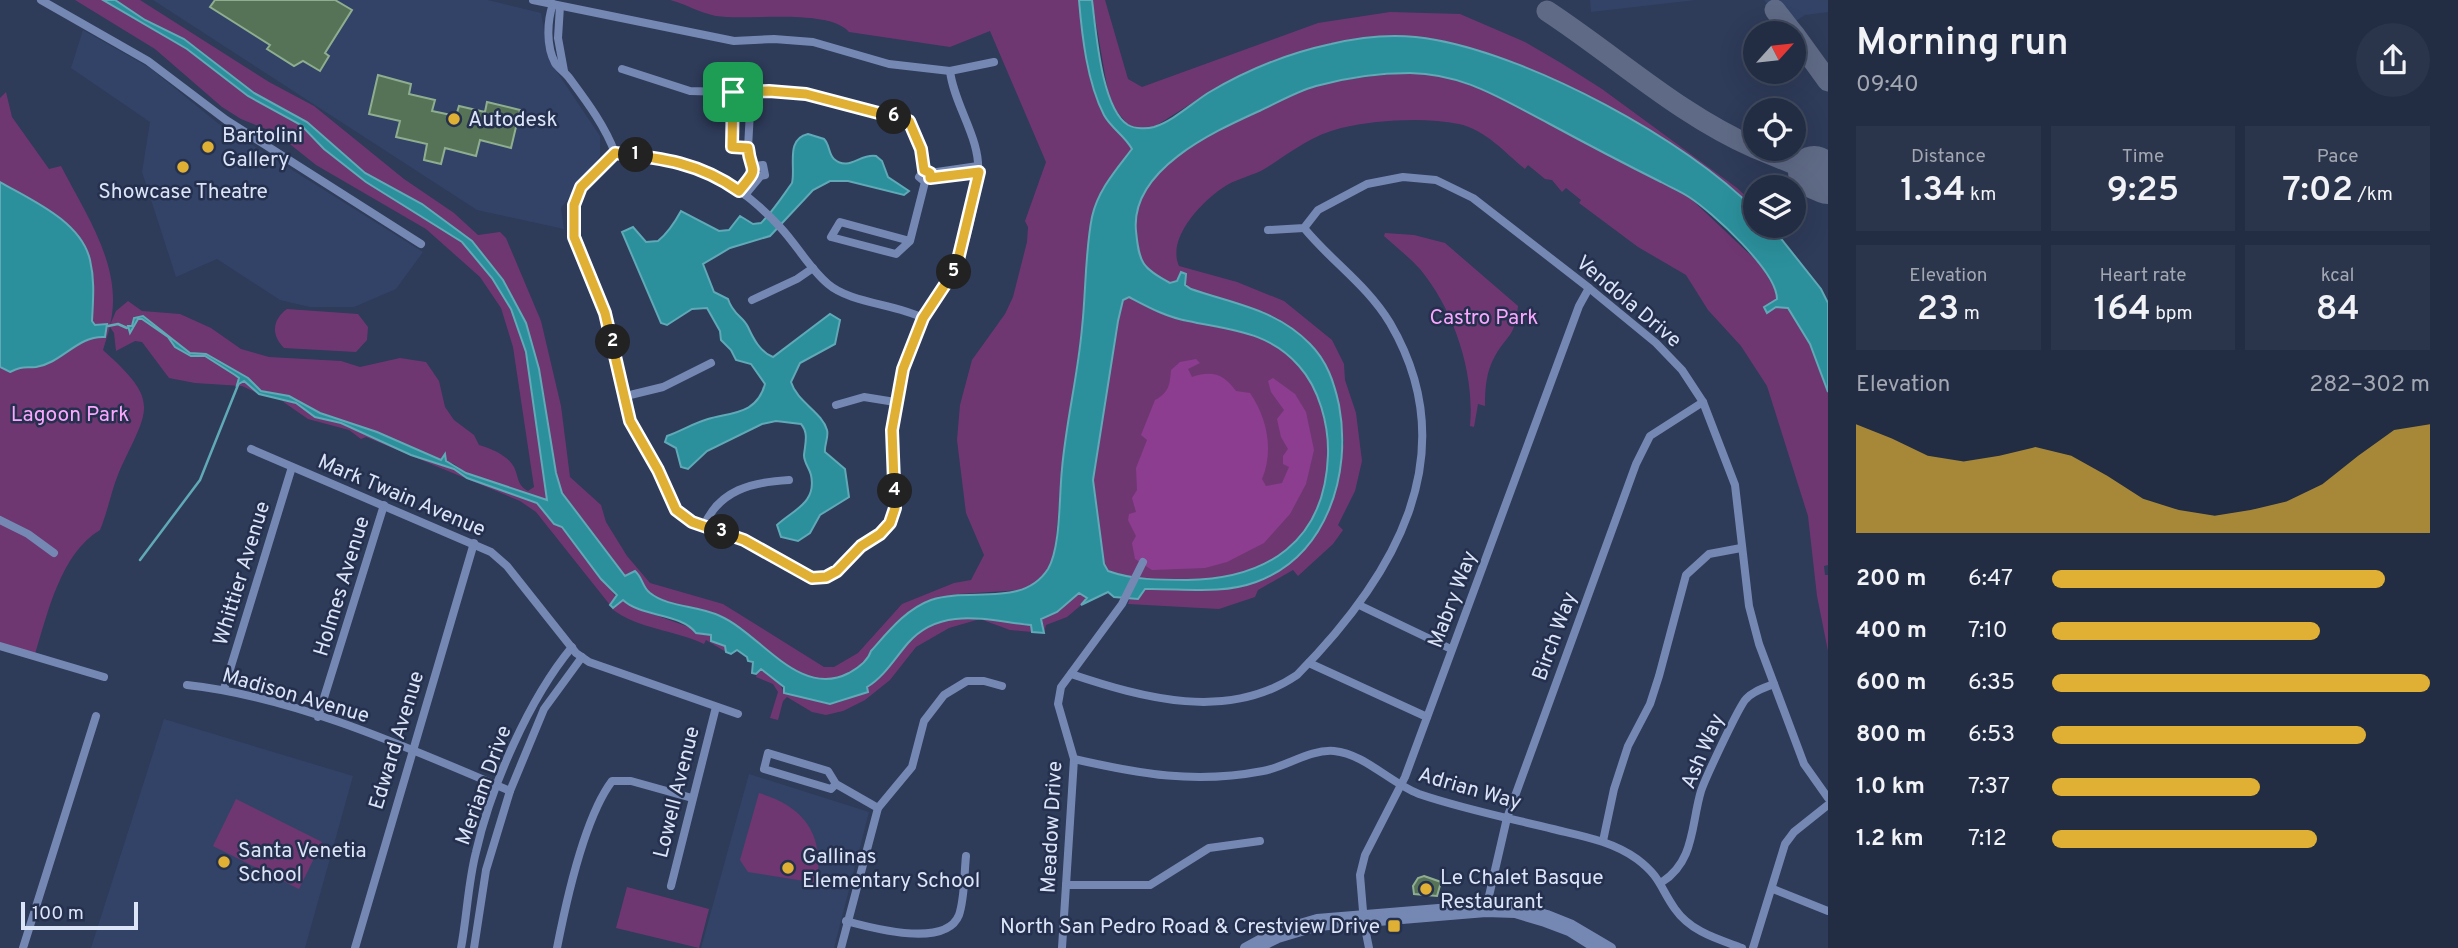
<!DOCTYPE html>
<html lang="en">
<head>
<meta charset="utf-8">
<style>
	:root { --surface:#222c43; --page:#2a344a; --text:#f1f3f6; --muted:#a2a7b2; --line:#3f485c; --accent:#e0b034 }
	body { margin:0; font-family:Overpass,sans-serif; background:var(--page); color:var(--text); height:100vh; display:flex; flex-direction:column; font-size:26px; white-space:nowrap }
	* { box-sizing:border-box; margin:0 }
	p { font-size:23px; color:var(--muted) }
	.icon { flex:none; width:38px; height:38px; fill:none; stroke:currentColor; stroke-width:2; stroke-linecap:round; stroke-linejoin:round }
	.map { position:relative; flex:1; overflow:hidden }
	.panel { display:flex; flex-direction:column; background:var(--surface); width:630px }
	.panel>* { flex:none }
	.needle { width:46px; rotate:63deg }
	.fabs { position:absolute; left:1743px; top:21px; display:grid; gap:14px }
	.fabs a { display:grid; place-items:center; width:63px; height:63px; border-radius:50%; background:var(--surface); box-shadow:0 7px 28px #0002,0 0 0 2px var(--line); font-size:35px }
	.scale { position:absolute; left:21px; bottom:18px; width:117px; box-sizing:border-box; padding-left:7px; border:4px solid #dce4f7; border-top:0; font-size:19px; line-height:24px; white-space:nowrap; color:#dce4f7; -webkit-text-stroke:5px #24304e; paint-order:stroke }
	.pin { position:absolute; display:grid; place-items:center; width:60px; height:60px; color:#fff; margin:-30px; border-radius:14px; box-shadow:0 4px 10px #0006 }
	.km { position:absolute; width:35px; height:35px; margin:-18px; border-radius:50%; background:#222; color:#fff; font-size:19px; line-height:35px; text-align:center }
	.round { display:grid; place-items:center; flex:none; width:74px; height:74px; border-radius:37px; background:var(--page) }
	.head { display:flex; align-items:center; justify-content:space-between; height:119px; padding:0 28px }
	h1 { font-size:38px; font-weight:600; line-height:52px }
	.figures { display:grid; grid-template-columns:repeat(3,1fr); gap:10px; height:119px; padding:7px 28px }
	.figures div { display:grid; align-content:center; border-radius:0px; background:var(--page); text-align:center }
	.figures b { font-size:35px; font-weight:600 }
	.figures small { font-size:19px; font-weight:400 }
	.figures p { font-size:19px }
	.chart { height:196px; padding:14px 28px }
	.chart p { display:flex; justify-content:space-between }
	.chart svg { width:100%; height:126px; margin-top:7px; fill:var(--accent); opacity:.7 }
	ul { padding:0 28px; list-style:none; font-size:23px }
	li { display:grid; grid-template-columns:112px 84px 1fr; align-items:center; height:52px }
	li i { height:18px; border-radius:9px; background:var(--accent) }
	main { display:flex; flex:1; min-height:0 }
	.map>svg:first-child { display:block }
	.built { fill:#334367 }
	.green { fill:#6f3771; fill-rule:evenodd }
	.forest { fill:#8c3d90 }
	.water { fill:#2b909c; stroke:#60a9b7; stroke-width:2; fill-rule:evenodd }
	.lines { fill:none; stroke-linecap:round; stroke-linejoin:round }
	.stream { stroke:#60a9b7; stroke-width:2.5 }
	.taxiway { stroke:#5f6a86; stroke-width:21 }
	.runway { stroke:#5f6a86; stroke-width:52 }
	.building { fill:#567357; stroke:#8fae90; stroke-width:2 }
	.minor { stroke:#7588b3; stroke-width:8 }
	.tertiary { stroke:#7588b3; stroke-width:10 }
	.route-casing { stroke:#fff; stroke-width:14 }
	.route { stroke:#e0b034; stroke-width:9 }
	.poi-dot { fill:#e0b034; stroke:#24304e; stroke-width:2.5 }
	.labels { text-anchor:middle; stroke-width:5; stroke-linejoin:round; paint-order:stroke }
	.poi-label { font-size:21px; fill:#dce4f7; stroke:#24304e; text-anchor:start }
	.street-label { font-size:21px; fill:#dce4f7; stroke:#24304e }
	.park-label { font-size:21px; fill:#faa7fd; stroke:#24304e }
</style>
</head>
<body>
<main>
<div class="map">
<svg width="1828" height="948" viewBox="0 0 1828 948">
	<rect width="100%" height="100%" fill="#2e3b59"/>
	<g class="built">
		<path d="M153,0H488L541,13L549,60L600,136V156L561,208L564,229L477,210Z"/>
		<path d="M1590,0H1696L1591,12Z"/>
		<path d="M1764,0H1828V12L1805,15L1785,28Z"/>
		<path d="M83,30L150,68L219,124L423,252L396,289L354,307H310L280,300L217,259L176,277L142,172L150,122L71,68Z"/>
		<path d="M164,719L353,776L305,948H91Z"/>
		<path d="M749,774L869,812L834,948H701Z"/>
	</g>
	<g class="green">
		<path d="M75,0H103L187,49L248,96L301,125L366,182L449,231L473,253L492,278L511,309L526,352L547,500L466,473L454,464L419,453L377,432L320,413L289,396L261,391L254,383L244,381L259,394L242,386L195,383L169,378L142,342L135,341L116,351L114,333L110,327L103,350C162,403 148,408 119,472C111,491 108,511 100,530C61,553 48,612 35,654L0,646V98L6,92L12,117L49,169L61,166C86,215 124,268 110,325L116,311L128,301L142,311L180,314L211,328L241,349L269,357L341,361L360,367L400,358L426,362L439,381L445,407L454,420L474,435L479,445C492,449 507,455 514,467C519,478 517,485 528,491L534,487L513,347L501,308L480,277L426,229L316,165L276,133L241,119L222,107L155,49Z"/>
		<path d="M115,0H140L269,82L314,106L404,179L454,213L478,235L500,232L506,238L541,321L561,406L570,477L601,505L606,522L627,556L650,583L723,604L824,667H834L858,653L902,604L954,583L971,580L984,555L966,513L957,440L960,405L972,360L1005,314L1013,297L1027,242L1028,227L1025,221L1046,162L990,31L950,47L849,32C828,8 747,21 716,16C700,13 686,4 670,0H1079C1081,31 1087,87 1104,114C1112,127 1125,136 1132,149L1092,216L1082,328L1063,460L1055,549L1050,566L1036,584L1024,590L959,594L929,601L898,622L871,651L869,657L852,672L835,680L808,677L780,661L742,628L701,609L669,603L650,593L643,583L625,576L578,517L562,493L556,473L539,369L526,323L503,280L472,241L422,204L365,173L283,108L254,93L196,47L145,20Z"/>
		<path d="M1092,0H1105L1128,79L1142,87L1318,23L1390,12L1460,14L1525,42L1561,63L1602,89L1737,188L1755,205V210L1736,191L1660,138L1590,98L1378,36L1330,44L1282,58L1211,91L1154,127L1143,129L1128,125L1115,109L1108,92Z"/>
		<path d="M1410,73L1442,76L1502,96L1542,120L1688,196L1760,264L1777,293V299L1767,313L1777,307L1788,308L1810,344L1828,392V565L1824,566L1825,575H1828V651L1817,596L1808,516L1767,386L1741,346L1708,310L1686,275L1638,247L1579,203L1581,200L1566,188L1562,192L1552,180L1545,179L1528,165L1525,169C1504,152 1486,130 1459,124C1423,117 1377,120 1341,128C1312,135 1291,152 1266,168C1255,175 1239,178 1227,185C1204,199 1166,237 1179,266L1237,282L1284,301L1332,340L1344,364L1345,380L1356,413L1362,461L1355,491L1338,525L1343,530L1333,544L1298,576L1293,570L1258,590L1255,597L1219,609L1128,604L1130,598L1138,599L1144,591L1080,575V399L1126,275L1264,312L1191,289L1185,285L1186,274L1182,272L1177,281L1170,283C1142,268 1139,262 1136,230C1130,169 1217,131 1260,110C1280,101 1298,90 1320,85C1349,78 1379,75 1410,73ZM1276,317L1316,350L1335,385L1344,442L1327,516L1303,548L1337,475L1330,377Z"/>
		<path d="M1385,233L1414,235L1445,243L1518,306C1514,339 1509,332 1495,356C1486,372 1485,388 1485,406L1478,404L1474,427L1470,426C1475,373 1454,310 1420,269C1409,257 1396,247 1384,236Z"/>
		<path d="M287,309L358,314L368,327L367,340L356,352L284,348C271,335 272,320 287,309Z"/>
		<path d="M282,401L296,403L315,417L341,423L411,455L454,469L467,478L537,503L554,524L562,527L617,598L610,605L536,512L520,501L366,437L361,439L349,430L308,419Z"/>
		<path d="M1079,593L1085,596L1086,601L1067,617L1046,625L1044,633L1041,619L1057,612Z"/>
		<path d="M623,600L636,608L711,635L710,638L725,646L726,652L706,640L704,644C675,630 638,629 612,609Z"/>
		<path d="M978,617L1032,625V632L1010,630L980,619L949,628L916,647L890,680L865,700L843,711L826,715L812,712L787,697L783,701L778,720L770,718L778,692L773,684L756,677L759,669L779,683L784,692C801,691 818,707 836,703C883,692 892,646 931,625C945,618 963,618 978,617Z"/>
		<path d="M759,793C805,807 824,834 817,883L748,872L740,860Z"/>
		<path d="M236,799L322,842L299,889L213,846Z"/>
		<path d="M627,887L709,909L699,948L616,928Z"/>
	</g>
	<path class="forest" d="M1196,359L1200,363L1188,369L1192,377C1212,370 1224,374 1236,391L1250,393C1267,418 1274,450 1262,479L1266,486L1282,483L1289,467L1283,464V456L1288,449L1281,437L1277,419L1284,410L1271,392L1268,381L1273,378L1295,394L1306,412L1314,450L1306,484L1290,514L1264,543L1227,562L1205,568L1152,570L1135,559L1132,543L1136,536L1128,520L1129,514L1136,512L1132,498L1137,490L1136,468L1147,440L1141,435L1155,400C1169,393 1170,384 1171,370L1180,362Z"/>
	<g class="water">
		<path d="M103,0H115L145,20L184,39L254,93L307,122L365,173L422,204L472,241L503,280L526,323L539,369L556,473L562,493L625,576L635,571C643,578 642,587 650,593C669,608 698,605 720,616C761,634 799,699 849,673C858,668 868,661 871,651C888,632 906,609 931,600C970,587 1023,608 1048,569C1061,547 1059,496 1062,469C1066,422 1078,375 1082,328C1086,292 1085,252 1092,217C1098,190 1116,170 1132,149C1125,136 1111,128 1104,115C1087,82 1082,36 1079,0H1092C1096,30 1101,108 1128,125C1135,129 1147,129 1154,127C1173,121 1191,104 1208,93C1245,71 1289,53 1331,44C1364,36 1402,33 1436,40C1534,58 1685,139 1755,210V226H1771L1821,289L1828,303V392L1810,344L1788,308L1776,307L1767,313L1764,307L1777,299C1777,271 1712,212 1689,197C1680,191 1670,187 1661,182C1623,163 1585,143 1548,123C1501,99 1465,74 1410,73C1379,73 1345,78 1316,86C1295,92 1277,103 1257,112C1213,132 1130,170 1136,231C1139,263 1142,268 1170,283L1177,281L1181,272L1186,274L1185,285L1191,289C1234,304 1276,309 1310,344C1327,361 1334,382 1339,405C1352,474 1327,556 1256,582C1221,595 1181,588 1145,589L1138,599L1114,597L1108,592L1081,605L1087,598L1079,593L1057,612L1041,619L1044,633L1032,632L1031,625C990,621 941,605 908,643C895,658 884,677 867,687L868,692L830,704L784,693V687L761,669L756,674L752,673L753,662L748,661L747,657L737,650L731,654L726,652L725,646L711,641V635L696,633C681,613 641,617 623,600L613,608L610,605L617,595L601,579L562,527L554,524L537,503L467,478L454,469L411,455L341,423L315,417L296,403L259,394L244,381L237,385L239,378L235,375L205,356H191L175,347L168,337L142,319H138L130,333L128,326H132L134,318L143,316L190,353L206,354L248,378L261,391L289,396L320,413L377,432L441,460L445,454L446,461L466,473L547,500L526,352L511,309L492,278L462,242L366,182L324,149L301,125L248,96L187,49ZM1129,297C1148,307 1166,317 1188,321C1229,330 1269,331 1299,366C1319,388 1329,425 1328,455C1325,542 1267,579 1187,580C1160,580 1133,580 1108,571L1104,564L1093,480L1118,321L1123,300Z"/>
		<path d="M808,134L824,139C830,145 828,153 834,159C849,172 860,153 876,156L882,161L888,177L909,191L904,195L848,181H830L813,190L770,236L730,248L703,264L714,292L728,299C733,315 743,316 748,327C753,338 760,352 773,357L830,314L840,320L835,344L800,363L791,382C797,402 822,412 827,430C829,437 824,445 825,452L845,469L849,497L820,515L810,533L798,541L781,537L777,525C793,510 817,503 811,475C809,467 804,463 804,455C805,444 809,433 801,424L776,421L762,424L707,451L688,469L681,467L676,448L665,442L667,436C681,431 694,423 708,419C733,412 757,414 765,384L751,364L736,360L731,350L721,340L720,331L707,308L692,309L667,325L661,323L622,232L633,227L646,242L658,241C668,233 675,222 681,211L719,231L729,230L740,216L753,224L761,223C774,210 782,197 792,183C796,167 785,139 808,134Z"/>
		<path d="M0,182C31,200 81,221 90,260C95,281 93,300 92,321L95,325L107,324L105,337C78,335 62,363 36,367C24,368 22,366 10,372L0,367Z"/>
	</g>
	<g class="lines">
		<g class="stream">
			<path d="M108,326L118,324L127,328"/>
			<path d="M140,560L200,480L238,385"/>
		</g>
		<g class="taxiway">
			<path d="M1775,10L1793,33"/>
			<path d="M1547,11C1617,57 1678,114 1755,148"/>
			<path d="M1794,34L1828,81"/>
			<path d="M1758,149L1814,172"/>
		</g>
		<path class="runway" d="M1814,172L1828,178"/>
	</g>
	<g class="building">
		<path d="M215,0H335L352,10L325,53L329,56L320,71L303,61L294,66L267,49L270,45L210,7Z"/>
		<path d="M378,75L411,84L409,94L435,100L432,111L456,116L459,106L485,112L487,102L520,110L511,148L480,140L476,156L445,148L441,164L424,160L427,144L396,137L400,121L369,114Z"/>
		<path d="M1424,876L1441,882L1437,896L1414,894L1413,886L1418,878Z"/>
	</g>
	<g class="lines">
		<g class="minor">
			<path d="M41,0L148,61L226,120L421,244"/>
			<path d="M533,0L734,41L774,39L813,42L889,64L950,71L994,62"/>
			<path d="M553,4C547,21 546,46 555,63C558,68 566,73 570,79C587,102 605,126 615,153"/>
			<path d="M560,6L558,38L564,71"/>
			<path d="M622,69L690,91L806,94L909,121L921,149L924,170"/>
			<path d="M733,92L732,147L748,148"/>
			<path d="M751,93L748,148L755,166L753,171L756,177L765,175L763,165L755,166"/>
			<path d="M615,153L581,187L574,205V237L605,313L630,421L658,470L676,510L683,516L744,540L812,578L826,577L837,571L861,546L880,533L890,523L896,508C893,442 891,393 917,330C926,308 944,292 954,272C966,248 976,200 978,173C981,139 954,105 950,71"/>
			<path d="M615,153C689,160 728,171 780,227C797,245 809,268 828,284C850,303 895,304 923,318"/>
			<path d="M930,173L978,166"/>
			<path d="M930,178L979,172"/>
			<path d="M739,191L753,174"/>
			<path d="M745,195L759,178"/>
			<path d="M1268,230L1304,228L1318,210L1367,184L1403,177L1436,180L1473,198L1589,288L1656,343L1682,370L1703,402L1735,485L1749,606L1759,644L1804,764L1828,798"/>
			<path d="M910,241L840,222L831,237L896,254L910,241L925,182L931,177L924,170L919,177L925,182"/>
			<path d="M752,300L797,279L813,268"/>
			<path d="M626,396L663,387L711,363"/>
			<path d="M836,405L864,397L895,402"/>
			<path d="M251,449L491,552L507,566L576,653L589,662L738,714"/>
			<path d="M0,520L28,534L54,553"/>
			<path d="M704,526C719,490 752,482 789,480"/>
			<path d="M1359,605L1451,649"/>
			<path d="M0,646L104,677"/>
			<path d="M1309,663L1427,717"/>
			<path d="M1071,674C1143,698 1228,722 1297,675C1392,579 1468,456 1390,323C1367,285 1332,262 1304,228"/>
			<path d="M187,685C296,697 409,748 510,791"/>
			<path d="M224,689L292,467"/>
			<path d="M318,717L384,505"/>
			<path d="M1074,759C1140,774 1195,784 1263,771C1286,767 1310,749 1334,751C1365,754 1390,783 1419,794C1463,809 1508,818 1553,829C1582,836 1612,841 1637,859C1661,877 1660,888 1675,909C1691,932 1718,939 1742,948"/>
			<path d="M836,784L831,789L764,769L768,753L828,771L836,784L878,808"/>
			<path d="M1603,841L1614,789L1628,746L1650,704L1659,676L1686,575L1709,554L1741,548"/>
			<path d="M1662,882C1695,861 1691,824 1701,791C1705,779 1739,706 1746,699C1753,691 1764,688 1774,684"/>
			<path d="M1066,885H1150L1209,848L1260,841"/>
			<path d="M671,886L716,707"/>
			<path d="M1773,889L1828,911"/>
			<path d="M1486,909L1507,818L1636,464L1650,436L1703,402"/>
			<path d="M846,921C875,929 946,948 959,915C965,897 964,874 966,856"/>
			<path d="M23,948L96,716"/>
			<path d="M355,948L474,543"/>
			<path d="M461,948C467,916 468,883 476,852C491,786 529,699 572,647"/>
			<path d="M474,948L486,870L510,791L544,709L582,657"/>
			<path d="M557,948C566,902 584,818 612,781H631L692,798"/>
			<path d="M841,948L878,808L912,767L924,721L944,695L967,681H984L1002,686"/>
			<path d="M1062,948L1074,759L1058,704L1061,687L1122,604L1143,562"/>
			<path d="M1369,948L1364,923L1360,875L1365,855L1405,777L1579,306L1589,288"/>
			<path d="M1753,948L1785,844L1794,832L1828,805"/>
		</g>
		<g class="tertiary">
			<path d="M1245,948L1276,931L1317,919L1487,905L1516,906L1547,915L1572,925L1611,948"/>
			<path d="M1258,948L1278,938L1318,926L1486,912L1515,913L1545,922L1569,931L1596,948"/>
		</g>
	</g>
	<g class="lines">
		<g class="route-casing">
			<path id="route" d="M769,91L806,94L909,121L921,149L924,170L930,173V178L979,172L956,268L923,318L903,369L892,430L895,508L890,523L880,534L861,546L837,571L826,577L812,578L744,540L692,522L676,510L658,470L630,421L605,313L574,237V205L581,187L615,153C662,158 700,163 739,191C761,165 751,175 748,148L732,147L733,92Z"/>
		</g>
		<use href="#route" class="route"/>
	</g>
	<g class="poi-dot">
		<circle cx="454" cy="119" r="7"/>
		<circle cx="208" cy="147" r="7"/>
		<circle cx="183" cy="167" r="7"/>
		<circle cx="224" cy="862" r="7"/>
		<circle cx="788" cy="868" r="7"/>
		<circle cx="1426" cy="889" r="7"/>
		<rect x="1387" y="919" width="14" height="14" rx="3.5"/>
	</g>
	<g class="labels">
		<g class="poi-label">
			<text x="468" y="126">Autodesk</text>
			<text x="222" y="142">Bartolini<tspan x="222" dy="24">Gallery</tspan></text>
			<text x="183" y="198" text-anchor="middle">Showcase Theatre</text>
			<text x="238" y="857">Santa Venetia<tspan x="238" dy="24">School</tspan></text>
			<text x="802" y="863">Gallinas<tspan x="802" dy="24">Elementary School</tspan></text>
			<text x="1440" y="884">Le Chalet Basque<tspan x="1440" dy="24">Restaurant</tspan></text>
			<text x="1380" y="933" text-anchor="end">North San Pedro Road &amp; Crestview Drive</text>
		</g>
		<g class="street-label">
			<text transform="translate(1629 301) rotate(40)" y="7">Vendola Drive</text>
			<text transform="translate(402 495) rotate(23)" y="7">Mark Twain Avenue</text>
			<text transform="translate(241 573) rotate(-73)" y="7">Whittier Avenue</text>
			<text transform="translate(341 586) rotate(-73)" y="7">Holmes Avenue</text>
			<text transform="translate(1452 599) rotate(-69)" y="7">Mabry Way</text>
			<text transform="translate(1554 636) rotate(-70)" y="7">Birch Way</text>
			<text transform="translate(296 695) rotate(16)" y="7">Madison Avenue</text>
			<text transform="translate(396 740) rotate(-73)" y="7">Edward Avenue</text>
			<text transform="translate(1702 751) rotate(-67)" y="7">Ash Way</text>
			<text transform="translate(483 785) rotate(-70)" y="7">Meriam Drive</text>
			<text transform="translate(1470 788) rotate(16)" y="7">Adrian Way</text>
			<text transform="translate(676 792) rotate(-76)" y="7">Lowell Avenue</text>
			<text transform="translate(1051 827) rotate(-87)" y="7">Meadow Drive</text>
		</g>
		<g class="park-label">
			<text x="1484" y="324">Castro Park</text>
			<text x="70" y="421">Lagoon Park</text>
		</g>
	</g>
</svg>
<div class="fabs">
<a><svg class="needle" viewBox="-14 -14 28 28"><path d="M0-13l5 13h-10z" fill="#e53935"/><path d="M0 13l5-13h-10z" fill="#a2a7b2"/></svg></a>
<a><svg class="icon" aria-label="locate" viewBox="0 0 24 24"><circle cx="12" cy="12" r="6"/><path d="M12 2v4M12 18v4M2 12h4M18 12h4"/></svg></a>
<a><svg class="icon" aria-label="layers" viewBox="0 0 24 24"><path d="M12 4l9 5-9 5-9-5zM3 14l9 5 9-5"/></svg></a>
</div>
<div class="scale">100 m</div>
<div class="pin" style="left:733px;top:92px;background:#1e9e55"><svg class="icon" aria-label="arrive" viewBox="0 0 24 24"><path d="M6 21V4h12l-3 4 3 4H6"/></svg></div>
<b class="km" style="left:636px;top:155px">1</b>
<b class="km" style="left:613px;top:342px">2</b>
<b class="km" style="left:722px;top:532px">3</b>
<b class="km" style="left:895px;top:491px">4</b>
<b class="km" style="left:954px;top:272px">5</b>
<b class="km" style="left:894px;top:117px">6</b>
</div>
<section class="panel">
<div class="head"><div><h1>Morning run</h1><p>09:40</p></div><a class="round"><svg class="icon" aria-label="share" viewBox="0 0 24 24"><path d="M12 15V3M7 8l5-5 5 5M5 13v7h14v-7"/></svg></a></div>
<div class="figures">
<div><p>Distance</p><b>1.34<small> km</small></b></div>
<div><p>Time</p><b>9:25</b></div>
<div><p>Pace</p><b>7:02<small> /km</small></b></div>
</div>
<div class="figures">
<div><p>Elevation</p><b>23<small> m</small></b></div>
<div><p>Heart rate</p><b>164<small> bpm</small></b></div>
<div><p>kcal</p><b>84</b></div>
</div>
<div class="chart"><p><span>Elevation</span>282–302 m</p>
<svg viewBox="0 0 160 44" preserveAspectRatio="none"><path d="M0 44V6L10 11L20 17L30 19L40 17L50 14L60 17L70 24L80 32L90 36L100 38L110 36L120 33L130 27L140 17L150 8L160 6V44z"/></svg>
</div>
<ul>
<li><b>200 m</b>6:47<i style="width:88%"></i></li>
<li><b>400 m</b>7:10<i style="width:71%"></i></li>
<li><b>600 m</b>6:35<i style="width:100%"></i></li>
<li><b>800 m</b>6:53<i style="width:83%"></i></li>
<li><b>1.0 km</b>7:37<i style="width:55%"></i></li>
<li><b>1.2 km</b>7:12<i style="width:70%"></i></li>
</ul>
</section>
</main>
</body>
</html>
